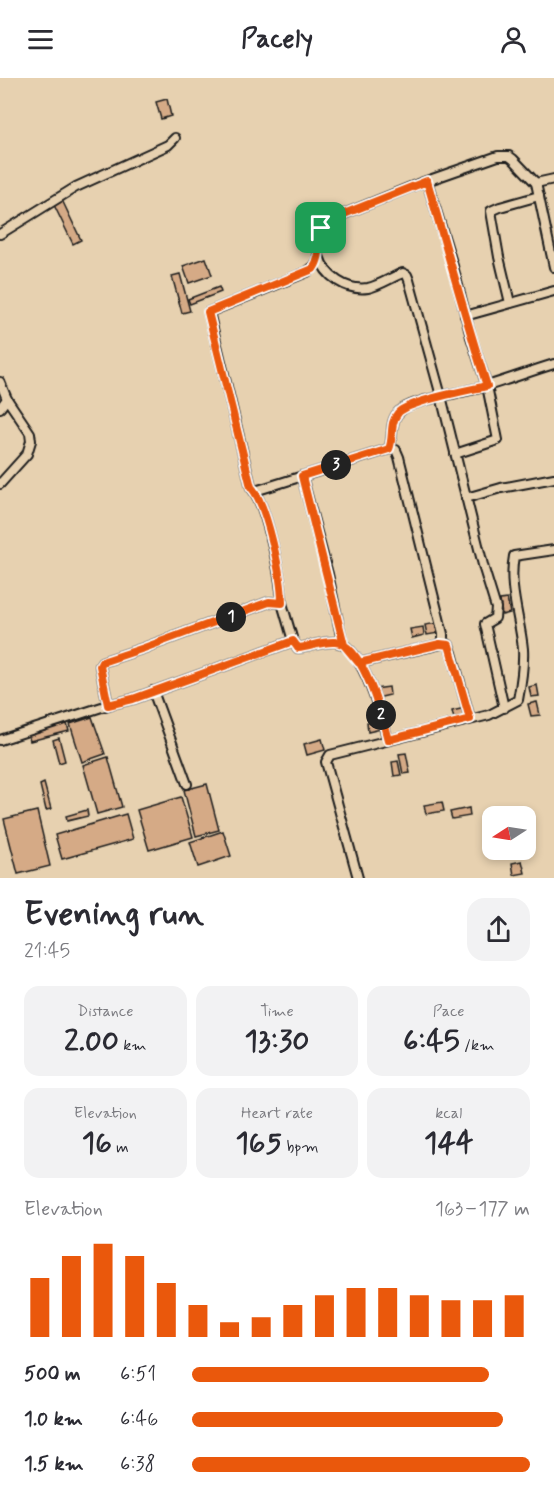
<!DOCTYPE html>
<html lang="en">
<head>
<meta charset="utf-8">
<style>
	:root { --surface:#fff; --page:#f2f2f3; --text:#2b2b33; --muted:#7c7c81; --accent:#ea580c }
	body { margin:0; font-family:Mynerve,sans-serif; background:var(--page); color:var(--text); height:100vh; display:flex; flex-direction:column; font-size:22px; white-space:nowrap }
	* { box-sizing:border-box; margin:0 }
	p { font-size:20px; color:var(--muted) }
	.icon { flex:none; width:33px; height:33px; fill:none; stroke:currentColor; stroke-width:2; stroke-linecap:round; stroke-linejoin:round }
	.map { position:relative; height:800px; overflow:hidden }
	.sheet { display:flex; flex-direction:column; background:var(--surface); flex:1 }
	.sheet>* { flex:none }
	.needle { width:39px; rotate:258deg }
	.controls { position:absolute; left:482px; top:728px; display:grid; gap:12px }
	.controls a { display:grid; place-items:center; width:54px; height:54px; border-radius:12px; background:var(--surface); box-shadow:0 3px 9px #0003; font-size:30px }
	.pin { position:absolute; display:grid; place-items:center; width:51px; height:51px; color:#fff; margin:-26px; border-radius:12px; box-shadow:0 3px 9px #0006 }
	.km { position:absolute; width:30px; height:30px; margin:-15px; border-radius:50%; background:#222; color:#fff; font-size:16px; line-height:30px; text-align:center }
	.round { display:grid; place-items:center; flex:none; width:63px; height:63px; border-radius:18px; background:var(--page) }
	.summary { display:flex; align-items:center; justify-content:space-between; height:102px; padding:0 24px }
	h1 { font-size:33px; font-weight:700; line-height:45px }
	.figures { display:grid; grid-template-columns:repeat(3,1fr); gap:9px; height:102px; padding:6px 24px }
	.figures div { display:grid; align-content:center; border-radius:15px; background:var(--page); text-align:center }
	.figures b { font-size:30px; font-weight:700 }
	.figures small { font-size:16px; font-weight:400 }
	.figures p { font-size:16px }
	.chart { height:168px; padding:12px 24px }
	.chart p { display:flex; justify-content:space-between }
	.chart svg { width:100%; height:108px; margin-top:6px; stroke:var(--accent); stroke-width:6 }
	ul { padding:0 24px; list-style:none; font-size:20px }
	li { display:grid; grid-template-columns:96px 72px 1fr; align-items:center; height:45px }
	li i { height:15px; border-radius:8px; background:var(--accent) }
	header { display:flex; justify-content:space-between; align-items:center; height:78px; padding:0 24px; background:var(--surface); font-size:27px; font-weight:700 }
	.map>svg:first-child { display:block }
	.building { fill:#d5aa86; stroke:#1c1c1c; stroke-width:1.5 }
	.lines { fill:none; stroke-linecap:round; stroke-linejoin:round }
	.minor-casing { stroke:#1c1c1c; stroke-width:12 }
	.minor { stroke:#e7d1b0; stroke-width:8 }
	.route-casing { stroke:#fff; stroke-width:12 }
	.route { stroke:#ea580c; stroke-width:8 }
</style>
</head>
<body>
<header><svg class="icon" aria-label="menu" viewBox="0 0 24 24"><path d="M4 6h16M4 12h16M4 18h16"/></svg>Pacely<svg class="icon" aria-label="person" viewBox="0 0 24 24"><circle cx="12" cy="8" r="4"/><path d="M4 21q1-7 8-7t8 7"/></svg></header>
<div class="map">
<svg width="554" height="800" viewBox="0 0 554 800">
	<rect width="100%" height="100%" fill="#e7d1b0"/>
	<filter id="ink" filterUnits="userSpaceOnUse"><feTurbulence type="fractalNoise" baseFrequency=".0167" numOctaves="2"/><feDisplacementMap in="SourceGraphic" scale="12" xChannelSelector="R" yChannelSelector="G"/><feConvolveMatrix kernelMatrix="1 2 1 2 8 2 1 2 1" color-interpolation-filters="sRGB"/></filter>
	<g filter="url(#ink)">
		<g class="building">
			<path d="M167,21L171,38L161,41L156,24Z"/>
			<path d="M62,122L81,162L73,166L53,125Z"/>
			<path d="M206,180L212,197L189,205L183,188Z"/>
			<path d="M180,196L190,233L182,235L172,198Z"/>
			<path d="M219,209L221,214L190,226L188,221Z"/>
			<path d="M507,521L510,535L502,537L500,522Z"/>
			<path d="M438,545L439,555L427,557L425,547Z"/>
			<path d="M423,549L424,557L412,560L410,551Z"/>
			<path d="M537,607L539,618L531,619L529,609Z"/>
			<path d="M389,609L390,617L377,620L375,611Z"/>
			<path d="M537,624L540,637L531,638L528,626Z"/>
			<path d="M465,630L466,638L454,641L452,633Z"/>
			<path d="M92,639L105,676L82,684L70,646Z"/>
			<path d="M379,642L381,651L368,654L367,644Z"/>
			<path d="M67,646L69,653L30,663L28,656Z"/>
			<path d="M59,660L65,683L59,685L53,662Z"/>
			<path d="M322,661L325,672L307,677L304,666Z"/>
			<path d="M406,675L410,695L403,696L399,676Z"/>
			<path d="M108,679L122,729L97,736L83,687Z"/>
			<path d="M398,683L401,697L394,698L392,684Z"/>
			<path d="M44,705L51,731L46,732L40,707Z"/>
			<path d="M207,706L219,752L196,758L184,712Z"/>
			<path d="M181,719L193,759L149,772L137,732Z"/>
			<path d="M442,724L444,733L426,736L424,727Z"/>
			<path d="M469,730L470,738L452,741L450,734Z"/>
			<path d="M87,732L88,738L67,743L66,738Z"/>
			<path d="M37,733L50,788L18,796L4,741Z"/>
			<path d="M126,736L133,761L62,781L55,757Z"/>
			<path d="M223,753L231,778L198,789L190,764Z"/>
			<path d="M522,783L525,795L514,797L512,785Z"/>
		</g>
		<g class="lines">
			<g class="minor-casing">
				<g id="minor">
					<path d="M427,103L453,188L471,259L487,308L498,362L455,376"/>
					<path d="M536,105L554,189"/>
					<path d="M0,156L76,109L168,67L175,60"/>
					<path d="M510,225L499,179L491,133L500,129L539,118"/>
					<path d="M465,238L554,213"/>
					<path d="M0,304L7,321L30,355L31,363L27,376L0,406"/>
					<path d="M0,330L7,321"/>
					<path d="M396,372L399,379L443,556V562L440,565"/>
					<path d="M302,398L328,496L343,567"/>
					<path d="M255,413L389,371C394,360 389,345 398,335C410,321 468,314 487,308C510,301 531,293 554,286"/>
					<path d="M466,420L501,410L554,400"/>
					<path d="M282,525C281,500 267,427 251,409L209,234L307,194L316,187L319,179"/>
					<path d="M359,585L446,565L449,567L452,575L470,641"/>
					<path d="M153,613L187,706"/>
					<path d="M108,627L133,621L293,563"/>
					<path d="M504,630L485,546L495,540L496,530L484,491L441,318L409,202L407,197L403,195C392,199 379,208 368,210C347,213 325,199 319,178C317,169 319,159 321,150L344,136L418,106L498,78H509L513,81L536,105L554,101"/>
					<path d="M0,662L108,627L100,588L102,584L144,570L269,524L282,525L293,563L298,570C310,569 322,563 335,564C363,566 381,639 388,662"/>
					<path d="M358,800L326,684L330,677L489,637L518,622C521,606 524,588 523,571C520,540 508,509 514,478L554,472"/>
				</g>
			</g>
			<use href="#minor" class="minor"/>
		</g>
	</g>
	<g class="lines" filter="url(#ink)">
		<g class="route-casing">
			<path id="route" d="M321,150C318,164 322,179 313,191L208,234L251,409C267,426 282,500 282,525L269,524L144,570L102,584L100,588L108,627L133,621L293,563L298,570C310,569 322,563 335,564C363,566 382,639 388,662L470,641L449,567L440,566L359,585L344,567L302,398L389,371C394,360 389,345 398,335C408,323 469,312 487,308C465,240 447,171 427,103L344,136L321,150"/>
		</g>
		<use href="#route" class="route"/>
	</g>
</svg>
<div class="controls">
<a><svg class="needle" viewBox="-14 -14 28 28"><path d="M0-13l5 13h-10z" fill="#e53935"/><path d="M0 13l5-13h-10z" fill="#7c7c81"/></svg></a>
</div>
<div class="pin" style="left:321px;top:150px;background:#1e9e55"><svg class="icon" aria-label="arrive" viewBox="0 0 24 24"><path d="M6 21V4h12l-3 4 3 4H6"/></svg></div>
<b class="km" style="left:231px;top:539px">1</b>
<b class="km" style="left:381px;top:637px">2</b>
<b class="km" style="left:336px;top:387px">3</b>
</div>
<section class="sheet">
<div class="summary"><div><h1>Evening run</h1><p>21:45</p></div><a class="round"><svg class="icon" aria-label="share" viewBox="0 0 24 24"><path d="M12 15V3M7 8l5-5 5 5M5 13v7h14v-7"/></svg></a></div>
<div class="figures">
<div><p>Distance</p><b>2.00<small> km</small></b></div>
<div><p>Time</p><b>13:30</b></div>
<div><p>Pace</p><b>6:45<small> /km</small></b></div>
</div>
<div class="figures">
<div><p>Elevation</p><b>16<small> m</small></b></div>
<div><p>Heart rate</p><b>165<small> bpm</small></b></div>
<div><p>kcal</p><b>144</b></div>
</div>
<div class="chart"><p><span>Elevation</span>163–177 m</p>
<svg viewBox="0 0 160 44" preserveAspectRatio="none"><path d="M5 44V20M15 44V11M25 44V6M35 44V11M45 44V22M55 44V31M65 44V38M75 44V36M85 44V31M95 44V27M105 44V24M115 44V24M125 44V27M135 44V29M145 44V29M155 44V27"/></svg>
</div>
<ul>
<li><b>500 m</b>6:51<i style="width:88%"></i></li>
<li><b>1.0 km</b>6:46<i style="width:92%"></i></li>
<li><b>1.5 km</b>6:38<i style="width:100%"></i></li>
</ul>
</section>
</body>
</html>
